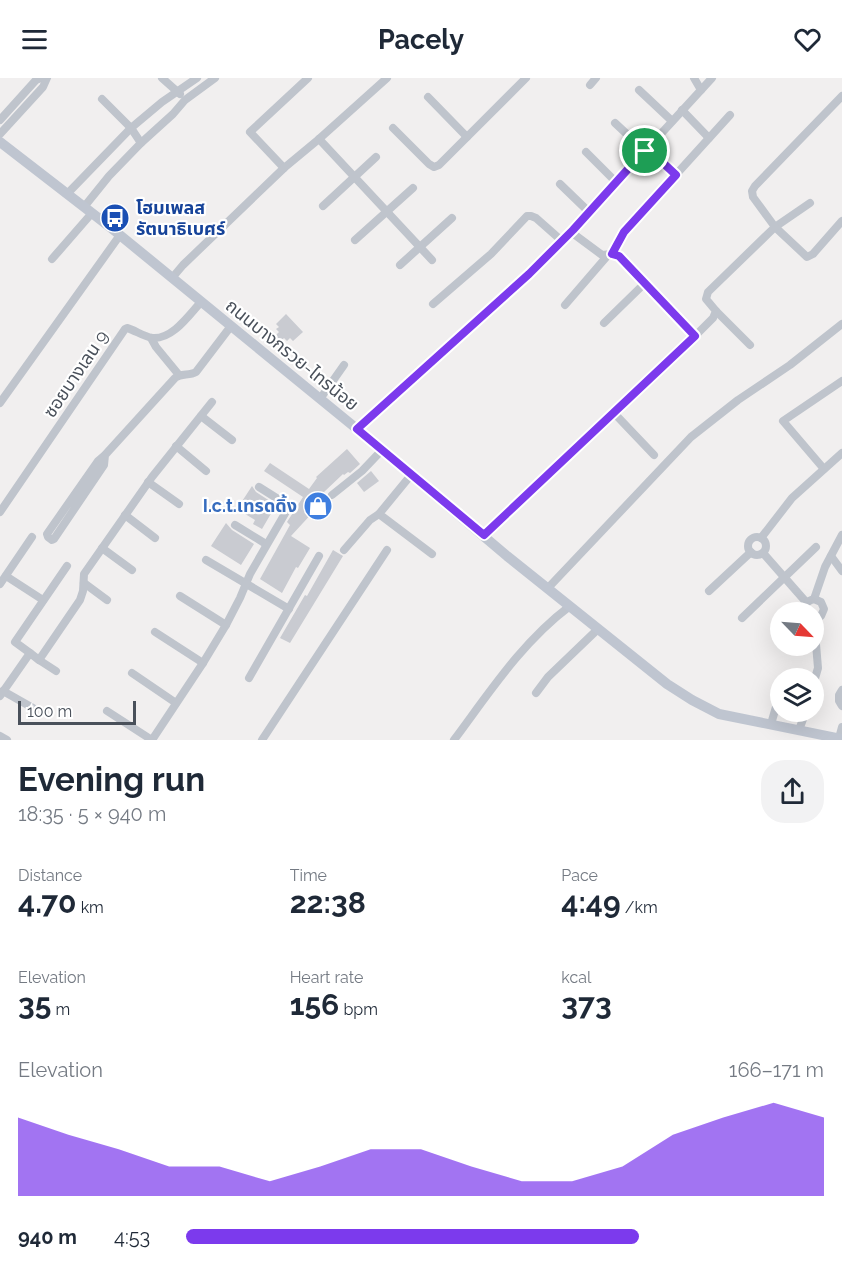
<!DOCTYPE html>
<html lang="en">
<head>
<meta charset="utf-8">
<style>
	:root { --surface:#fff; --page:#f2f2f3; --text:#1f2937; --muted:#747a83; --accent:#7c3aed }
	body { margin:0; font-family:Raleway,"Noto Sans Thai",sans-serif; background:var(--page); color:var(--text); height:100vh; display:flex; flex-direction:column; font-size:22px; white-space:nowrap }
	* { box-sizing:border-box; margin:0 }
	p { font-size:20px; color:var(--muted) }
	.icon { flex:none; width:33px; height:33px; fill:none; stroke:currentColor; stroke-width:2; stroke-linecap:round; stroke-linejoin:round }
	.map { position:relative; height:662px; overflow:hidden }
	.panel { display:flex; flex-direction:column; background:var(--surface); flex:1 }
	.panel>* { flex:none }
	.needle { width:39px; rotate:115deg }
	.fabs { position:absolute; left:770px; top:524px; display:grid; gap:12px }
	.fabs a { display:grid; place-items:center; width:54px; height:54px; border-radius:50%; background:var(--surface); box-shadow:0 6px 24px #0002; font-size:30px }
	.scale { position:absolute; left:18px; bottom:15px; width:118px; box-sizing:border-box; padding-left:6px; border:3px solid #49505a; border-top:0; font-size:16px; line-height:21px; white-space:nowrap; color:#49505a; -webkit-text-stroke:4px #fff; paint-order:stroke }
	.pin { position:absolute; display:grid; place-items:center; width:51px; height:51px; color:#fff; margin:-26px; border:3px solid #fff; border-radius:50%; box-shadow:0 2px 6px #0007 }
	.round { display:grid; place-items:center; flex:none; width:63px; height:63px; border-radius:24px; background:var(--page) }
	.overview { display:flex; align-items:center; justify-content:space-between; height:102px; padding:0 18px }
	h1 { font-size:33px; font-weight:700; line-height:45px }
	.metrics { display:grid; grid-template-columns:repeat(3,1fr); gap:9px; height:102px; padding:6px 18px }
	.metrics div { display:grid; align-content:center }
	.metrics b { font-size:30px; font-weight:700 }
	.metrics small { font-size:16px; font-weight:400 }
	.metrics p { font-size:16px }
	.chart { height:168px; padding:12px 18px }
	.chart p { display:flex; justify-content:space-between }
	.chart svg { width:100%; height:108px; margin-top:6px; fill:var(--accent); opacity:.7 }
	ul { padding:0 18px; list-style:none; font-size:20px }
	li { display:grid; grid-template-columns:96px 72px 1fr; align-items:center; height:45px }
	li i { height:15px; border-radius:8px; background:var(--accent) }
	header { display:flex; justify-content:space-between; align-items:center; height:78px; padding:0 18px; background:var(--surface); font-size:27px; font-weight:700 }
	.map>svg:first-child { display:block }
	.building { fill:#c9cbd1 }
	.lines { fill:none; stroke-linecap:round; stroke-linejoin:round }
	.minor { stroke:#bfc4cc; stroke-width:8 }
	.secondary { stroke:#bfc5d0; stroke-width:10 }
	.route-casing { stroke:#fff; stroke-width:12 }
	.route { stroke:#7c3aed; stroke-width:8 }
	.labels { text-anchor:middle; stroke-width:4.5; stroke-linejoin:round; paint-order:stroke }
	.transit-label { font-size:18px; font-weight:bold; fill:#164399; stroke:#fff; text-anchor:start }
	.street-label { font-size:18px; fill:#49505a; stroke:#fff }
	.shop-label { font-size:18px; font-weight:bold; fill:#366cbe; stroke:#fff; text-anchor:end }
</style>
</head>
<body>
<header><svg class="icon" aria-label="menu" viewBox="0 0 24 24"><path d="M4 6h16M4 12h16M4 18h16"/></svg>Pacely<svg class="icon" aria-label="heart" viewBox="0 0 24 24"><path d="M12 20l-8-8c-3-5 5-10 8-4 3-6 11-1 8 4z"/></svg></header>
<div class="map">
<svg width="842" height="662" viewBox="0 0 842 662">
	<rect width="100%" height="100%" fill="#f1efef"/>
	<g class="building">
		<path d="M286,236L303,254L293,263L290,260L287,263L284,260L280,264L275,258L279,254L276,251L279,249L276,246Z"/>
		<path d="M347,371L360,386L350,395L348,394L344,397L343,396L324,414L326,416L327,419L291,458L310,470L298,490L296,489L282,515L260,501L290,447L287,444L303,419L264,393L270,385L309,411L317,400L316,399Z"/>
		<path d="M371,393L379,403L364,414L357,405Z"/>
		<path d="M252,408L256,414L276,427L262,451L253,446L255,442L237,431Z"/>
		<path d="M226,445L232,452L254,466L241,487L211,468Z"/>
		<path d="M333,472L343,478L290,565L280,560L305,517L307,518Z"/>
	</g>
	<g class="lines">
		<g class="minor">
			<path d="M162,0L180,16"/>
			<path d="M694,0L701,12"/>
			<path d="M590,7L596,0"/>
			<path d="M639,12L672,43"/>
			<path d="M428,19L467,59"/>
			<path d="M102,21L131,50L141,65"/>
			<path d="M682,32L709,60"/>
			<path d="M0,42L36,2L41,0"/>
			<path d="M615,45L645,73"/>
			<path d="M393,50L429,86L434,89L439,87L526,0"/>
			<path d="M0,56L43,9L47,0"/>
			<path d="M319,61L432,182"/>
			<path d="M647,70L676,97"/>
			<path d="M586,74L616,104"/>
			<path d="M284,90L250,54L308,0"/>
			<path d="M560,106L589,134"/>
			<path d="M67,116L131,50L162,24L197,0"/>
			<path d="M810,125L775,149L807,179L813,176L842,143"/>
			<path d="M323,128L376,79"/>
			<path d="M84,129L109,98L141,65L173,36L185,22L215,0"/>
			<path d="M571,154L602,177L612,176L619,178L695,258"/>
			<path d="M355,162L413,110"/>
			<path d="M612,176L624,154L730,37"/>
			<path d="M52,181L92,135"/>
			<path d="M400,187L452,140"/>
			<path d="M172,200L183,187L284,90L319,61L387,0"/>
			<path d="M433,226L491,176L527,138H531L536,140L562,163"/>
			<path d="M565,227L609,176"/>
			<path d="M716,233L750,267"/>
			<path d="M604,245L645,205"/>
			<path d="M151,260L156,269L179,297"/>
			<path d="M320,321L344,287"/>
			<path d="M0,325L120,157"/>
			<path d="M614,335L654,377"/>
			<path d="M201,338L232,362"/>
			<path d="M357,351L529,196L571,154L712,0"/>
			<path d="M176,368L206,393"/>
			<path d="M105,377L104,387L54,461L52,462L48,459L47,456L98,383L105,377L175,300C181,295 189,298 196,294L231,248"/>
			<path d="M824,391L783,343L842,303"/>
			<path d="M411,397L379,436L432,476"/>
			<path d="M148,404L179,426"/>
			<path d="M332,417L362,393L382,372"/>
			<path d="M0,434L125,251L127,250C135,252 144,259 153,260C173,261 189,237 201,224"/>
			<path d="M125,437L155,460"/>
			<path d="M235,447L266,466"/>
			<path d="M484,457L695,258L713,240L716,233L706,221L708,214L775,149L753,119L752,113L755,108L842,18"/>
			<circle cx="757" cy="468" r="9"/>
			<path d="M761,460L792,420L842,375"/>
			<path d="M102,470L132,492"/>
			<path d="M344,472L370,442L379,436"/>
			<path d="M763,475L806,524"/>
			<path d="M831,478L842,493"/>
			<path d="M206,482L289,531"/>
			<path d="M6,498L43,522"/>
			<path d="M84,505L107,522"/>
			<path d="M0,506L32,459"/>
			<path d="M548,510L691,359L738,322L790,287L842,246"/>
			<path d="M709,513L751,474"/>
			<path d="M180,518L226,547"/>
			<path d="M804,534C803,527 807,523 814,521L825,489L842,457"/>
			<path d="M742,540L816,469"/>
			<path d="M813,541L821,538L824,531L821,524L814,521"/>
			<path d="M155,554L203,585"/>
			<path d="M30,575L15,564L67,488"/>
			<path d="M39,582L56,593"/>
			<path d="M132,595L176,625"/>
			<path d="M249,600L319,478"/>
			<path d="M813,607L818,590L814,542"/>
			<path d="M842,612L839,617V623L842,628"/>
			<path d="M3,613L33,630"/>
			<path d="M536,615L548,599L598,551"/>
			<path d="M0,618L30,575L39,582L80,522L83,513L84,496L152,399L212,324"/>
			<path d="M107,633L152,662"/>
			<path d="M771,646L776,629V615"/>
			<path d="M799,652L806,633"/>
			<path d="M0,658L7,662"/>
			<path d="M839,660L842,649"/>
			<path d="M152,662L203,585L226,547L240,520L250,496L287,432L286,426L259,409"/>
			<path d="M262,662L387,472"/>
			<path d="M454,662C489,615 522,564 570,528"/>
		</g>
		<path class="secondary" d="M0,64L110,149L357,351L507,478L667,606L692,622L719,636L842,661"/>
	</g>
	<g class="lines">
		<g class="route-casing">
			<path id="route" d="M647,70L676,97L624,154L612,176L619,178L695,258L484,457L357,351L529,196L573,152Z"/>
		</g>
		<use href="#route" class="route"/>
	</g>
	<defs>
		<g id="bus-disc" transform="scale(1.5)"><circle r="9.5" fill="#1a4fb4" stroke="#fff"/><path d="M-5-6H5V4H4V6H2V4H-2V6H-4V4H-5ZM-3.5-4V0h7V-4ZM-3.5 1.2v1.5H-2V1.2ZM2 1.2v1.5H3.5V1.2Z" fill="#fff"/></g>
		<g id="shop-disc" transform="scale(1.5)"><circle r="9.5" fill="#3f7fe0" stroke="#fff"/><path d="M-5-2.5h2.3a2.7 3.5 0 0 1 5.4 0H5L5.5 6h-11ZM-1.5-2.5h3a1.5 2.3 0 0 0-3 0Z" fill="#fff"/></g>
	</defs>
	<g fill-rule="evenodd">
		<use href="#bus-disc" x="115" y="140"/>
		<use href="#shop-disc" x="318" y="428"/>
	</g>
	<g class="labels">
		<g class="transit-label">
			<text x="136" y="136">โฮมเพลส<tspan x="136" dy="21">รัตนาธิเบศร์</tspan></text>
		</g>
		<g class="street-label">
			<text transform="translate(292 277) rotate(39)" y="6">ถนนบางกรวย-ไทรน้อย</text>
			<text transform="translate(76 296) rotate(-56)" y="6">ซอยบางเลน 9</text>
		</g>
		<g class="shop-label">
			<text x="297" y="434">I.c.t.เทรดดิ้ง</text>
		</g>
	</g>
</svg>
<div class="fabs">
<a><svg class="needle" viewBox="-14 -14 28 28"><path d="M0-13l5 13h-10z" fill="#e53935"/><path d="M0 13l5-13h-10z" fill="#747a83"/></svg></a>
<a><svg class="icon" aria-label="layers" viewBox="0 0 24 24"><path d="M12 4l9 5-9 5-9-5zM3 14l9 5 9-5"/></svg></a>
</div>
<div class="scale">100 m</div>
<div class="pin" style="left:645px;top:73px;background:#1e9e55"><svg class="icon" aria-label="arrive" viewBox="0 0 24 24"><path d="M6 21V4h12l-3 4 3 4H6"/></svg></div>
</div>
<section class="panel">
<div class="overview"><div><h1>Evening run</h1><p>18:35 · 5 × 940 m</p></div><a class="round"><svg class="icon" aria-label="share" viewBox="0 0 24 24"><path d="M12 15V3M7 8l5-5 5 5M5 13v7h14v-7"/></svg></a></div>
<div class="metrics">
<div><p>Distance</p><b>4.70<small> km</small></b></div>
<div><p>Time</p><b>22:38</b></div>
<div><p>Pace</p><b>4:49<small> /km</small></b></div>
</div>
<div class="metrics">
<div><p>Elevation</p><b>35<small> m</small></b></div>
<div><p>Heart rate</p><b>156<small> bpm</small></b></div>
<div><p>kcal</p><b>373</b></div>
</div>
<div class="chart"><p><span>Elevation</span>166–171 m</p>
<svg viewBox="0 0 160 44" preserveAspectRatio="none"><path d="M0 44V12L10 19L20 25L30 32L40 32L50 38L60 32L70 25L80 25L90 32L100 38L110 38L120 32L130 19L140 12L150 6L160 12V44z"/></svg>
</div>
<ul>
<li><b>940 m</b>4:53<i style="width:71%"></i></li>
</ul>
</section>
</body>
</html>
